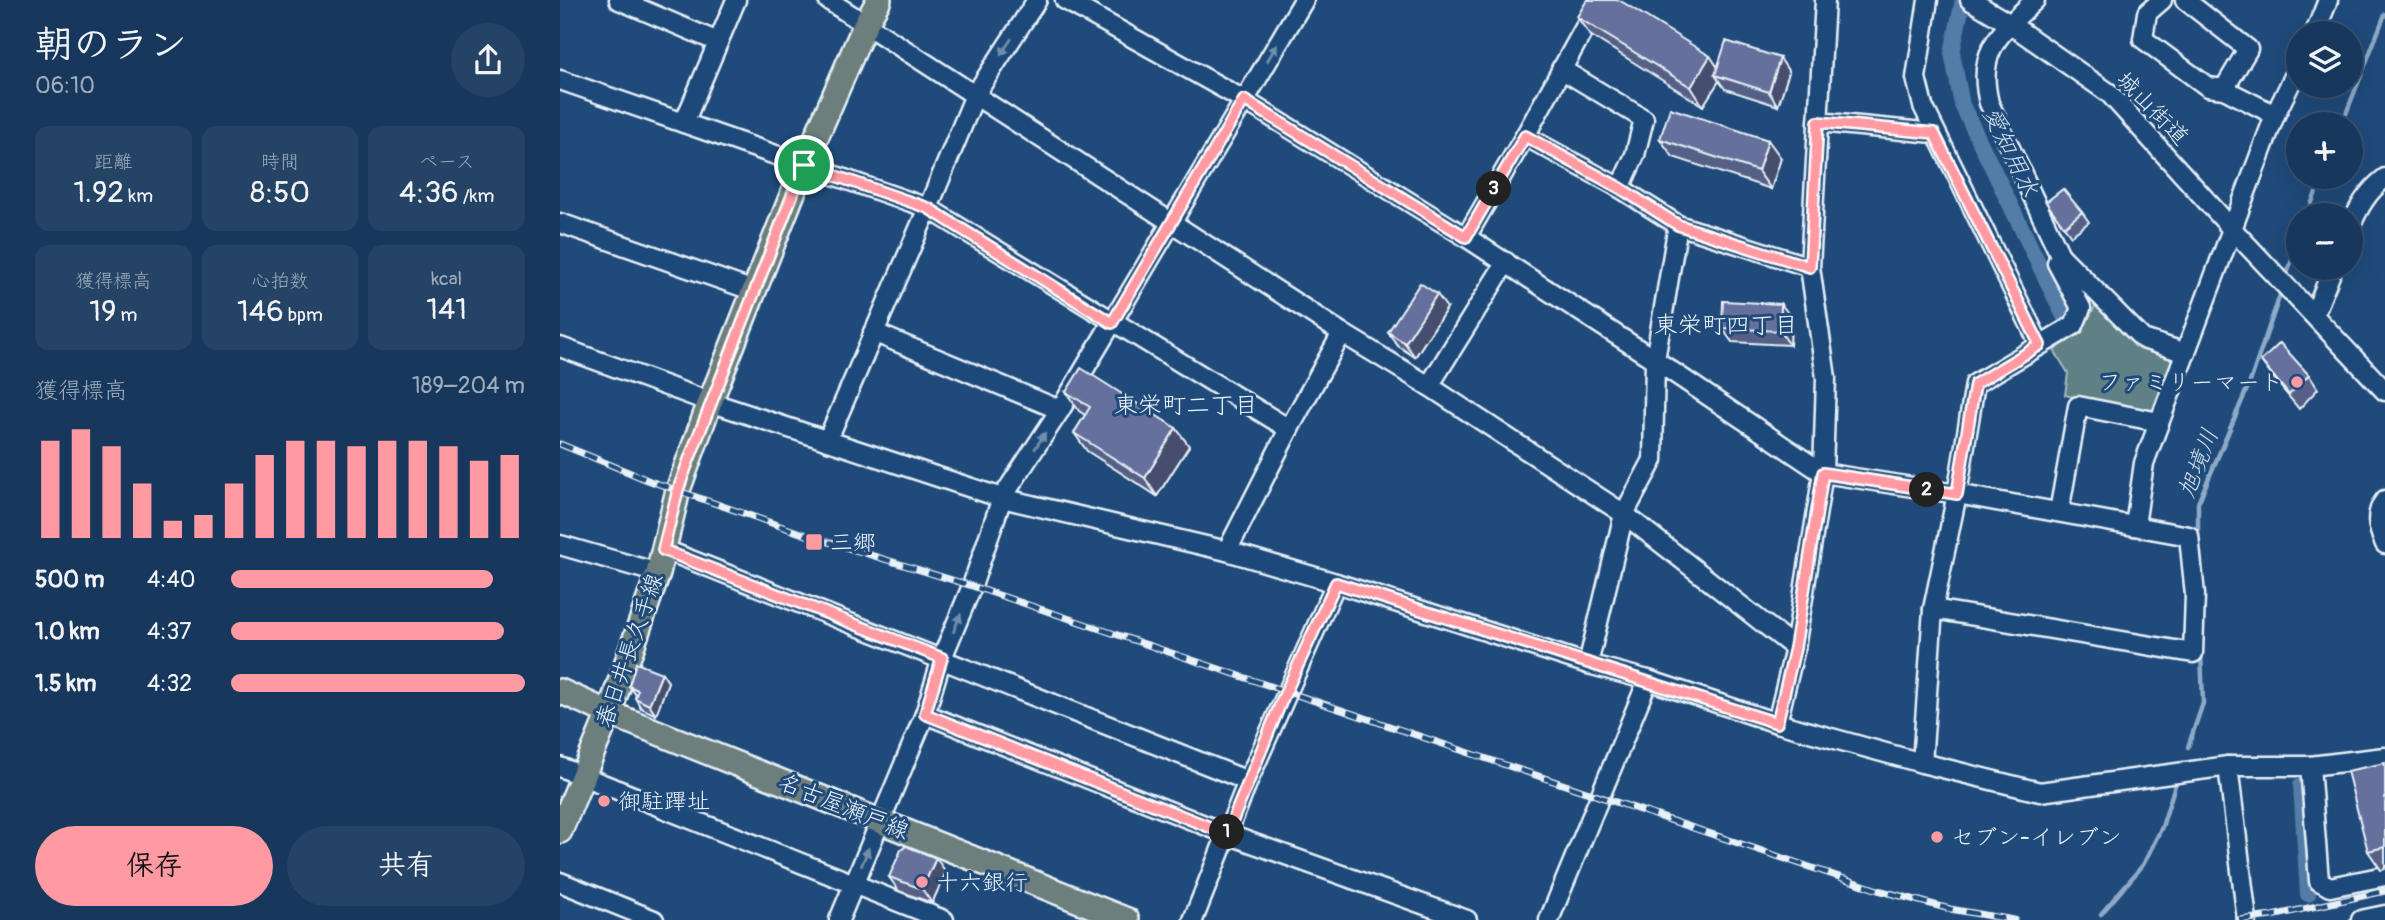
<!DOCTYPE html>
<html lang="ja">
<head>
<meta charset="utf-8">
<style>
	:root { --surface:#17385c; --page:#244365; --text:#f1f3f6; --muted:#9eacbb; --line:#365272; --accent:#ff9aa2 }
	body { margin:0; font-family:Pangolin,"Klee One",sans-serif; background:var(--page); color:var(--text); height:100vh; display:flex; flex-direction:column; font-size:26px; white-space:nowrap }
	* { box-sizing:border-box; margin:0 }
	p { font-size:23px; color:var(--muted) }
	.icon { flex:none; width:38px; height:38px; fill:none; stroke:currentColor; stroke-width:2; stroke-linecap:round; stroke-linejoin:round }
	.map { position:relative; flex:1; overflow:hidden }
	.side { display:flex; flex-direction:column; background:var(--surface); width:560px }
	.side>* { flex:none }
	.buttons { position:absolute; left:1726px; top:21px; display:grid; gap:14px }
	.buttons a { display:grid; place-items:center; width:77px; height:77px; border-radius:50%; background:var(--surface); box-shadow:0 7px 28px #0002,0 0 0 2px var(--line); font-size:35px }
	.pin { position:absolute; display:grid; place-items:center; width:60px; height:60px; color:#fff; margin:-30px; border:4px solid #fff; border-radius:50%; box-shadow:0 2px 7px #0007 }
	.km { position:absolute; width:35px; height:35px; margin:-18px; border-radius:50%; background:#222; color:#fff; font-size:19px; line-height:35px; text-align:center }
	.round { display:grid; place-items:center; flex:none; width:74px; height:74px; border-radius:37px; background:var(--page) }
	.overview { display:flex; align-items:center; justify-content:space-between; height:119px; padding:0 35px }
	h1 { font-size:38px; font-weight:600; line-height:52px }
	.metrics { display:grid; grid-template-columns:repeat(3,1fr); gap:10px; height:119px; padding:7px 35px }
	.metrics div { display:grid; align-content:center; border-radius:14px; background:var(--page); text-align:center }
	.metrics b { font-size:30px; font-weight:600 }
	.metrics small { font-size:19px; font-weight:400 }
	.metrics p { font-size:19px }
	.chart { height:196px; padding:14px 35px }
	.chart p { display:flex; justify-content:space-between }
	.chart svg { width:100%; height:126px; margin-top:7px; stroke:var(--accent); stroke-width:6 }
	.primary-button { display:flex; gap:14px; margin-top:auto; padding:14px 35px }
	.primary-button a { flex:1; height:80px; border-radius:42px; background:var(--accent); color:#111; font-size:28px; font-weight:600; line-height:80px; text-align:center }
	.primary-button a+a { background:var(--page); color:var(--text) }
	ul { padding:0 35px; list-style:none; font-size:23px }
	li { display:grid; grid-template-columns:112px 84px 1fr; align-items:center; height:52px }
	li i { height:18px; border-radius:9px; background:var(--accent) }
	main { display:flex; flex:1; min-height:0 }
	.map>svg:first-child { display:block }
	.green { fill:#5e8084; stroke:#a3b8be; stroke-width:2 }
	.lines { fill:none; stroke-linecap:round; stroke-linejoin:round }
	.stream { stroke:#8eaac7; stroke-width:4.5 }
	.canal { stroke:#527ba6; stroke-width:16 }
	.minor-casing { stroke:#e8f1f8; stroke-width:23 }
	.major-casing { stroke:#e8f1f8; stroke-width:28 }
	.minor { stroke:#1f4a7a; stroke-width:18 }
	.major { stroke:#6c7f7c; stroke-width:23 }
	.rail-casing { stroke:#e8f1f8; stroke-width:7 }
	.rail { stroke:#1f4a7a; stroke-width:4.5; stroke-dasharray:13; stroke-linecap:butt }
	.wall { fill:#576086; stroke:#e8f1f8; stroke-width:2 }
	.shaded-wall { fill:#474e6d; stroke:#e8f1f8; stroke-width:2 }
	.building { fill:#65709c; stroke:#e8f1f8; stroke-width:2 }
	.oneway { fill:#6f8dac }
	.route-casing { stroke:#fff; stroke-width:14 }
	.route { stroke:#ff9aa2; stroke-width:9 }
	.poi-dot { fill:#ff9aa2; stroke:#1f4a7a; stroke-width:2.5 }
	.labels { text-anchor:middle; stroke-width:6; stroke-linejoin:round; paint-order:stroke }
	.street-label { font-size:23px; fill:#e8f1f8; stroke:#1f4a7a }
	.poi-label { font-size:23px; fill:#e8f1f8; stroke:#1f4a7a; text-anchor:start }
	.water-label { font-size:24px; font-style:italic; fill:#d2dfec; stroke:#1f4a7a }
	.neighbourhood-label { font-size:24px; fill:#e8f1f8; stroke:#1f4a7a }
</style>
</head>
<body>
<main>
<section class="side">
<div class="overview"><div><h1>朝のラン</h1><p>06:10</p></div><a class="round"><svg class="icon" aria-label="share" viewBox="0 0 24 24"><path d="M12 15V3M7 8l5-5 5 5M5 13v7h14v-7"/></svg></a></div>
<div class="metrics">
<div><p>距離</p><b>1.92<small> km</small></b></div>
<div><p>時間</p><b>8:50</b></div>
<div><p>ペース</p><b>4:36<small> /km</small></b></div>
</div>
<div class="metrics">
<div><p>獲得標高</p><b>19<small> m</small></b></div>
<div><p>心拍数</p><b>146<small> bpm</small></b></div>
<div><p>kcal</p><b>141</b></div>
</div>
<div class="chart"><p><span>獲得標高</span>189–204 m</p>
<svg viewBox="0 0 160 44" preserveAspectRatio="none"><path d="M5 44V10M15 44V6M25 44V12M35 44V25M45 44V38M55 44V36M65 44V25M75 44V15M85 44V10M95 44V10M105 44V12M115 44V10M125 44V10M135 44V12M145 44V17M155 44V15"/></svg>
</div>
<ul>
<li><b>500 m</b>4:40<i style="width:89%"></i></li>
<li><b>1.0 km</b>4:37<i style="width:93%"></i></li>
<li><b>1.5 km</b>4:32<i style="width:100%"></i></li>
</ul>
<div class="primary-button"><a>保存</a><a>共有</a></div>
</section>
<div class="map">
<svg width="1825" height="920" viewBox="0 0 1825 920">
	<rect width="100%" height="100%" fill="#1f4a7a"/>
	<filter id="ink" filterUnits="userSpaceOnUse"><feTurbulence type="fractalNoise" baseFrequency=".0143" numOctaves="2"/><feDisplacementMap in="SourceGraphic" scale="14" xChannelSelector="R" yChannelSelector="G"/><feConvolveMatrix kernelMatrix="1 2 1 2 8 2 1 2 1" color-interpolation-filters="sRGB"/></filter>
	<g filter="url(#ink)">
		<path class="green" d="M1537,302L1619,356L1599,415L1505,395L1508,373L1494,350L1522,332Z"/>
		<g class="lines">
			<g class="stream">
				<path d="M1782,124L1825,14"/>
				<path d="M1747,215L1762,177"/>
				<path d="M1726,277L1738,242"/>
				<path d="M1638,544V503L1690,382L1722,289"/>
				<path d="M1628,747L1643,703L1641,651"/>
				<path d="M1541,914L1583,865L1602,827L1616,782"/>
			</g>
			<g class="canal">
				<path d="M1403,0L1392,53L1402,105L1504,316"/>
				<path d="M1741,785L1748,894"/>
			</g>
			<g class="minor-casing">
				<g id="minor">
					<path d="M59,0L158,42"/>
					<path d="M268,0L782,333L869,386L1064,514L1235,648"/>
					<path d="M505,0L684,100L906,237L1095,360L1263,473L1397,494L1629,536L1635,595L1633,653L1373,609"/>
					<path d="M1368,0L1356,78L1363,106L1480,345"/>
					<path d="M1410,0L1450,24L1549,93L1672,229L1825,391"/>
					<path d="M1602,0L1587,13L1583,39L1648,87L1664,89L1715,115"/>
					<path d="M1625,0L1688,49L1664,89"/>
					<path d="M1755,33L1768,0"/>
					<path d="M1001,69L1084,119L1075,155L1060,188"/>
					<path d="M0,80L368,208L729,429"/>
					<path d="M1258,122L1374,133"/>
					<path d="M124,123L176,0"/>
					<path d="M965,136L1060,188L1118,225L1250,267"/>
					<path d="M0,223L194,291"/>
					<path d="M1790,227C1799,207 1807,192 1825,178"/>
					<path d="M906,237L965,136L1040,0"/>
					<path d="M1500,255L1583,339L1626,353"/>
					<path d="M1754,315L1773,268"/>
					<path d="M313,332L500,410"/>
					<path d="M0,347L150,402L442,498L667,551L776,583L1028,664L1088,680L1217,723L1362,763L1480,792L1668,766H1750L1825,757"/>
					<path d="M869,386L946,262"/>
					<path d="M267,441L368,208L415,95L477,0"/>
					<path d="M1825,500C1814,514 1818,529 1825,544"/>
					<path d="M1499,512L1518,406L1599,422"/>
					<path d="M1575,526L1584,463L1715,115L1738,68"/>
					<path d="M0,545L98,573"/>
					<path d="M103,549L688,781"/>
					<path d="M667,551L729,429L782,333"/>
					<path d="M1028,664L1064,514L1093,460L1095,360L1118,225"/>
					<path d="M365,714L667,834L907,920"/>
					<path d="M1217,723L1235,648L1263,473L1266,378L1250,267L1265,0"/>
					<path d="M1362,763L1373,609L1397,494L1415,384L1514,325L1521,308L1497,263L1500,255L1429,103C1416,50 1440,34 1475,0"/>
					<path d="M1668,766L1687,920"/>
					<path d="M1750,766L1759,881L1770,887L1825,876"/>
					<path d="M0,767L384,920"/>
					<path d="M0,882L94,920"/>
					<path d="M279,920L365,714L382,658L412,586L442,498L500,410L744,0"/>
					<path d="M633,920L688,781L776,583"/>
					<path d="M989,920L1088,680"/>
					<path d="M1801,920L1825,915"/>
				</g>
			</g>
			<g class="major-casing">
				<g id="major">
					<path d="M0,691L49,713L567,920"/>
					<path d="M0,831L49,713L98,573L118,490L150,402L244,165L306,23L319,0"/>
				</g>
			</g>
			<use href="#minor" class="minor"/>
			<use href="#major" class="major"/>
			<g class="rail-casing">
				<g id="rail">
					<path d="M0,444L90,481L255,538L412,586L1318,890L1390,909L1454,920"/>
					<path d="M1679,920L1712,916L1825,891"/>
				</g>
			</g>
			<use href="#rail" class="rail"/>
		</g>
		<g class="wall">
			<path d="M1017,17L1150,56L1157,67L1229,72L1218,106L1165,89L1159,81L1143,106L1030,35Z"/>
			<path d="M1100,139L1221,158L1211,189L1113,157Z"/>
			<path d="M1486,202L1522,212L1529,222L1511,236Z"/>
			<path d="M887,308L855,357L838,346L828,332Z"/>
			<path d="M1231,317L1230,345L1172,342L1162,328Z"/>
			<path d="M1701,361L1749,375L1758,389L1739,409L1711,375Z"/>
			<path d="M506,392L616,428L629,446L597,496L527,451L514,433L525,415L519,411Z"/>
			<path d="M102,673L108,682L96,715L81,708L75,698L76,695L69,686Z"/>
			<path d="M1825,763V869L1821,870L1808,851Z"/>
			<path d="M386,872L372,903L339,891L329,877Z"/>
		</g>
		<g class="shaded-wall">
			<path d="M1150,56L1163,75H1155L1159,81L1143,106L1131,87Z"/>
			<path d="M1220,58L1229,72L1218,106L1209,92Z"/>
			<path d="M1208,140L1221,158L1211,189L1198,171Z"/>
			<path d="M877,294L887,308L855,357L845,343Z"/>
			<path d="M1221,304L1231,317L1230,345L1220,331Z"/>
			<path d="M616,428L629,446L597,496L585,478Z"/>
			<path d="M102,673L108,682L96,715L89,705Z"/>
			<path d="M376,858L386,872L372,903L362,889Z"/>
		</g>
		<g class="building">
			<path d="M1027,0H1059L1150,56L1131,87L1017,17Z"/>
			<path d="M1166,41L1220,58L1209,92L1155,75Z"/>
			<path d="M1110,108L1208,140L1198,171L1100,139Z"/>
			<path d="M1503,189L1522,212L1504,227L1486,202Z"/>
			<path d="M860,283L877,294L845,343L828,332Z"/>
			<path d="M1163,301L1221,304L1220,331L1162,328Z"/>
			<path d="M1720,343L1749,375L1729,395L1701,361Z"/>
			<path d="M521,368L616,428L585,478L514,433L530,407L506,392Z"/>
			<path d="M76,663L102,673L89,705L75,698L78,690L69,686Z"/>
			<path d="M1825,763V847L1808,851L1787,771Z"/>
			<path d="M346,846L376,858L362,889L329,877L341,850Z"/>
		</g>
		<defs><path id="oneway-solid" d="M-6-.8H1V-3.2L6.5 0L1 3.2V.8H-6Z" transform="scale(1.75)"/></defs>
		<g class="oneway">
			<use href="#oneway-solid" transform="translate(446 47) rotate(123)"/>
			<use href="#oneway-solid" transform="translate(712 53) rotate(-59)"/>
			<use href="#oneway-solid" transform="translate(480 441) rotate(-57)"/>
			<use href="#oneway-solid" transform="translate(397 623) rotate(-68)"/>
			<use href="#oneway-solid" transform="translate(305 857) rotate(-68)"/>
		</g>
	</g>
	<g class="lines" filter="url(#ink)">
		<g class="route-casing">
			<path id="route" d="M684,100L906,237L965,136L1060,188L1118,225L1250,267L1258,122L1374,133L1480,345L1415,384L1397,494L1263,473L1235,648L1217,723L776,583L722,700L667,834L365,714L382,658L103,550L118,490L127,465L244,165L368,208L552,323Z"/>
		</g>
		<use href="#route" class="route"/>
	</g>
	<g class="poi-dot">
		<circle cx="1737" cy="382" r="7"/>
		<rect x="245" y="533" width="18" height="18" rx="3.5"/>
		<circle cx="44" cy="801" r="7"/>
		<circle cx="1377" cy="837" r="7"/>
		<circle cx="362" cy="882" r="7"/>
	</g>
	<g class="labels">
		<g class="street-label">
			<text transform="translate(1593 108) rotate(46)" y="8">城山街道</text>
			<text transform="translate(69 650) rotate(-71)" y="8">春日井長久手線</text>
			<text transform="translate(284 806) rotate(22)" y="8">名古屋瀬戸線</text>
		</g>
		<g class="poi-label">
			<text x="1723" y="390" text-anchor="end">ファミリーマート</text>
			<text x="270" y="550">三郷</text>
			<text x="58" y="809">御駐蹕址</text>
			<text x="1391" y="845">セブン-イレブン</text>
			<text x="376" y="890">十六銀行</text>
		</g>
		<g class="water-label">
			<text transform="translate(1451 152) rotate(64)" y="8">愛知用水</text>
			<text transform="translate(1638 463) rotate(-69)" y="8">旭境川</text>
		</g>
		<g class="neighbourhood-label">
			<text x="1166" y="333">東栄町四丁目</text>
			<text x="626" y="413">東栄町二丁目</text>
		</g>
	</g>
</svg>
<div class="buttons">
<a><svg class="icon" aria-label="layers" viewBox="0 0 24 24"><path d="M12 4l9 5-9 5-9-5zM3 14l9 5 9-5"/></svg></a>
<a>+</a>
<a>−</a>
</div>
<div class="pin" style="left:244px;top:165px;background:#1e9e55"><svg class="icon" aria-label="arrive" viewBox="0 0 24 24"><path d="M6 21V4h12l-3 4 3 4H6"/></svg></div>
<b class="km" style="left:667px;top:832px">1</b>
<b class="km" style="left:1367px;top:490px">2</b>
<b class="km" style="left:934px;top:189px">3</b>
</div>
</main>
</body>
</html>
